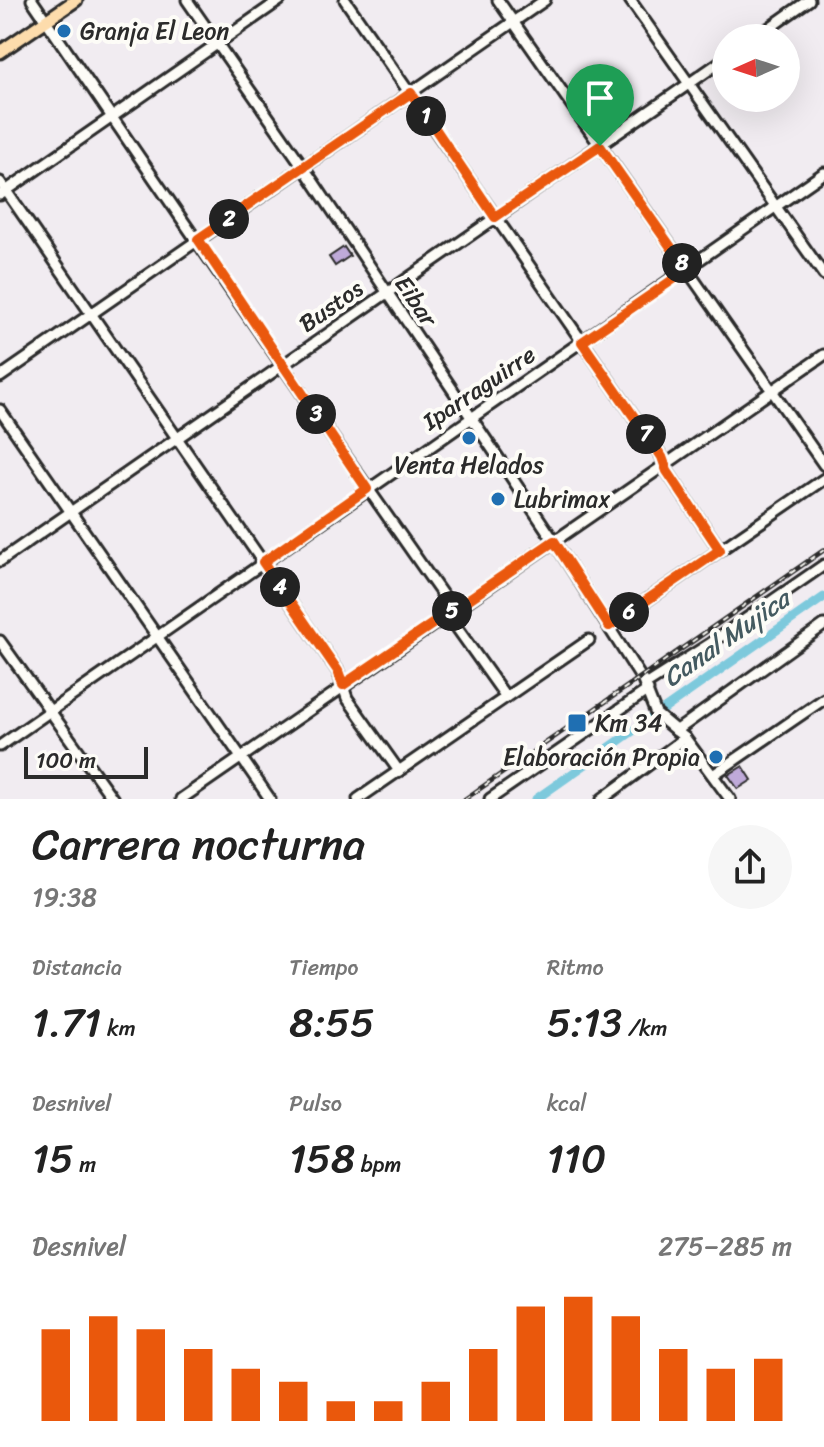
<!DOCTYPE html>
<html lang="es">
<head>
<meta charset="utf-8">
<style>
	:root { --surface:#fff; --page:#f6f6f6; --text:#222; --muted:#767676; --accent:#ea580c }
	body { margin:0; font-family:Sriracha,sans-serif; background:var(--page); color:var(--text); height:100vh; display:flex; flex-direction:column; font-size:30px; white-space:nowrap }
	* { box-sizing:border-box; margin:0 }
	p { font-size:26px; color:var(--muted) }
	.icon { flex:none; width:44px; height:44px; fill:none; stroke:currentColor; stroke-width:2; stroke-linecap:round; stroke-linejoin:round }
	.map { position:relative; height:799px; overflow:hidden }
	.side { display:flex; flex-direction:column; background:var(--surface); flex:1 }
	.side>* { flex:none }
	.needle { width:52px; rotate:267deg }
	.fabs { position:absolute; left:712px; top:24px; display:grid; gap:16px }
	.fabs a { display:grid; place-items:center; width:88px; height:88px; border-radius:50%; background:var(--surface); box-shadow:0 8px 32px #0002; font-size:40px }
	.scale { position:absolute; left:24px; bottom:20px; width:124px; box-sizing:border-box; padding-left:8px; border:4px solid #2b2b2b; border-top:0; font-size:22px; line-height:28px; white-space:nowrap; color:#2b2b2b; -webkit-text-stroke:6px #fdfcf7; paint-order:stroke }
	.pin { position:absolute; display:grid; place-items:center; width:68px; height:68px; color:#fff; margin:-82px -34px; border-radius:50% 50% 50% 0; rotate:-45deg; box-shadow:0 0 8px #0007 }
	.pin .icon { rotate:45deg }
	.km { position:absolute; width:40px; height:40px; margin:-20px; border-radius:50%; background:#222; color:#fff; font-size:22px; line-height:40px; text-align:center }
	.round { display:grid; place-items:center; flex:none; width:84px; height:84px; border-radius:42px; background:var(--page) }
	.overview { display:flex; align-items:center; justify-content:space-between; height:136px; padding:0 32px }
	h1 { font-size:44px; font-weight:600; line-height:60px }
	.figures { display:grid; grid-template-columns:repeat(3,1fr); gap:12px; height:136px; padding:8px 32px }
	.figures div { display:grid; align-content:center }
	.figures b { font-size:40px; font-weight:600 }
	.figures small { font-size:22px; font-weight:400 }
	.figures p { font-size:22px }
	.chart { height:224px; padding:16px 32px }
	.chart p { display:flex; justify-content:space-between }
	.chart svg { width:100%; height:144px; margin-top:8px; stroke:var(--accent); stroke-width:6 }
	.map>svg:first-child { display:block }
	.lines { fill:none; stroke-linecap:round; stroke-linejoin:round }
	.canal { stroke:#7dc9dc; stroke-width:9 }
	.building { fill:#bfaad9; stroke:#2b2b2b; stroke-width:2 }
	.minor-casing { stroke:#2b2b2b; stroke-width:15 }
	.major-casing { stroke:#2b2b2b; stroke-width:17 }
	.minor { stroke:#fdfcf7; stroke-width:9 }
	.major { stroke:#fddcac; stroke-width:11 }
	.rail-casing { stroke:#2b2b2b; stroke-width:5 }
	.rail { stroke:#fdfcf7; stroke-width:2; stroke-dasharray:6; stroke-linecap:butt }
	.route-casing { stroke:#fff; stroke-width:16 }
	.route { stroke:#ea580c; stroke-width:10 }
	.poi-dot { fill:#1f6fb2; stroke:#fdfcf7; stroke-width:3 }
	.labels { text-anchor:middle; stroke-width:8; stroke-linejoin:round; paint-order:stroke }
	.poi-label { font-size:24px; fill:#2b2b2b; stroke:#fdfcf7; text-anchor:start }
	.street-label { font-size:24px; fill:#2b2b2b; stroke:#fdfcf7 }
	.water-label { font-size:26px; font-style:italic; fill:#445a60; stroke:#fdfcf7 }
</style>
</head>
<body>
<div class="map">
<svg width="824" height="799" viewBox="0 0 824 799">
	<rect width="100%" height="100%" fill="#f1ecf1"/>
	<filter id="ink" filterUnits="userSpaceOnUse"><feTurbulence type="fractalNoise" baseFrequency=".0125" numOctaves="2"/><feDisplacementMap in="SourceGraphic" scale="16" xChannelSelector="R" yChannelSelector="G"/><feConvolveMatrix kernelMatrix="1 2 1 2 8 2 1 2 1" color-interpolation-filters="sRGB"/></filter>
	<g filter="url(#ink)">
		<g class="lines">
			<path class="canal" d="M536,799L824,597"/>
		</g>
		<g class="building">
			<path d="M344,247L350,256L335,266L329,257Z"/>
			<path d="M743,766L752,780L738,789L728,775Z"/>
		</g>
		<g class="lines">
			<g class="minor-casing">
				<g id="minor">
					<path d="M32,0C171,204 311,408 453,610"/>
					<path d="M187,0L304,168L554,541L643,681L656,714L685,738L730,799"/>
					<path d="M345,0L662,457L667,471L720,550"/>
					<path d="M498,0L824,465"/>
					<path d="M630,0L824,275"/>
					<path d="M755,38L809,0"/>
					<path d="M0,182L338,671L347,698L399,771"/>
					<path d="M0,195L280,0"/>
					<path d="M0,377L545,0"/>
					<path d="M0,410L270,799"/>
					<path d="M0,561L726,58"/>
					<path d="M447,614L506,697"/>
					<path d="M609,626L824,479"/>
					<path d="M0,641L113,799"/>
					<path d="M645,685L711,643L824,565"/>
					<path d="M676,731L824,625"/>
					<path d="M0,746L824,173"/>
					<path d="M713,775L824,699"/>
					<path d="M181,799L824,355"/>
					<path d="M358,799L589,640"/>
					<path d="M490,799L648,690"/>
					<path d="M602,799L685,738"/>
				</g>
			</g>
			<g class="major-casing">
				<path id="major" d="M0,52L76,0"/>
			</g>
			<use href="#minor" class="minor"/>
			<use href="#major" class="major"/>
			<g class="rail-casing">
				<path id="rail" d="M465,799L824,550"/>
			</g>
			<use href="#rail" class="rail"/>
		</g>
	</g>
	<g class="lines" filter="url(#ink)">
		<g class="route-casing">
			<path id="route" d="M411,93L495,217L600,146L687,270L582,342L662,457L667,471L720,550L609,626L554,541L343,685L338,671L263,562L367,489L198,239Z"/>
		</g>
		<use href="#route" class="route"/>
	</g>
	<g class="poi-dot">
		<circle cx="64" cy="31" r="8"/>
		<circle cx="469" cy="438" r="8"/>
		<circle cx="498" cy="499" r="8"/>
		<rect x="567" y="713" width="20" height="20" rx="4"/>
		<circle cx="716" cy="757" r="8"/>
	</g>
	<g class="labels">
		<g class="poi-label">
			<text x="80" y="39">Granja El Leon</text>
			<text x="469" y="473" text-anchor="middle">Venta Helados</text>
			<text x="514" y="507">Lubrimax</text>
			<text x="595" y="731">Km 34</text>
			<text x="700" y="765" text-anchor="end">Elaboración Propia</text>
		</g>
		<g class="street-label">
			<text transform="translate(416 301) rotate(56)" y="8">Eibar</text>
			<text transform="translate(331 306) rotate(-35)" y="8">Bustos</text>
			<text transform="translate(479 388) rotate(-34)" y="8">Iparraguirre</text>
		</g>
		<g class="water-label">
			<text transform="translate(726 638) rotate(-35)" y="9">Canal Mujica</text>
		</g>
	</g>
</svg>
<div class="fabs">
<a><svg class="needle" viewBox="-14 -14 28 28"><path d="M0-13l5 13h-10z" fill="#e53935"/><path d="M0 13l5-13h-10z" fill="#767676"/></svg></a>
</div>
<div class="scale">100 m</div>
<div class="pin" style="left:600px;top:146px;background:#1e9e55"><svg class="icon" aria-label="arrive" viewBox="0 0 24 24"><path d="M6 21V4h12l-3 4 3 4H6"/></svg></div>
<b class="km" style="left:426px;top:116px">1</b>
<b class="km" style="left:229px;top:219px">2</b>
<b class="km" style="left:316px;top:414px">3</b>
<b class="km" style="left:280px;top:587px">4</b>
<b class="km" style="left:452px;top:611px">5</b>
<b class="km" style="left:629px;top:612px">6</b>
<b class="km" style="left:646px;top:434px">7</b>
<b class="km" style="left:682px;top:263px">8</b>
</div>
<section class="side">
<div class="overview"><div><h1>Carrera nocturna</h1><p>19:38</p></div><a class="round"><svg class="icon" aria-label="share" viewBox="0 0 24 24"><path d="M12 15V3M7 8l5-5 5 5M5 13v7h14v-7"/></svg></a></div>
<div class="figures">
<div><p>Distancia</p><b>1.71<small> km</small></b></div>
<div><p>Tiempo</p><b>8:55</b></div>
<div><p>Ritmo</p><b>5:13<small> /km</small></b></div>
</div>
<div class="figures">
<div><p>Desnivel</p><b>15<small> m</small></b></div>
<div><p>Pulso</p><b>158<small> bpm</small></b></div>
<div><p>kcal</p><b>110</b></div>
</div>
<div class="chart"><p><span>Desnivel</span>275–285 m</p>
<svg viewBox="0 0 160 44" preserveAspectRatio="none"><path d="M5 44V16M15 44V12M25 44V16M35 44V22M45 44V28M55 44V32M65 44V38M75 44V38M85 44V32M95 44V22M105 44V9M115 44V6M125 44V12M135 44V22M145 44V28M155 44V25"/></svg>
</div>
</section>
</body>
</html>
